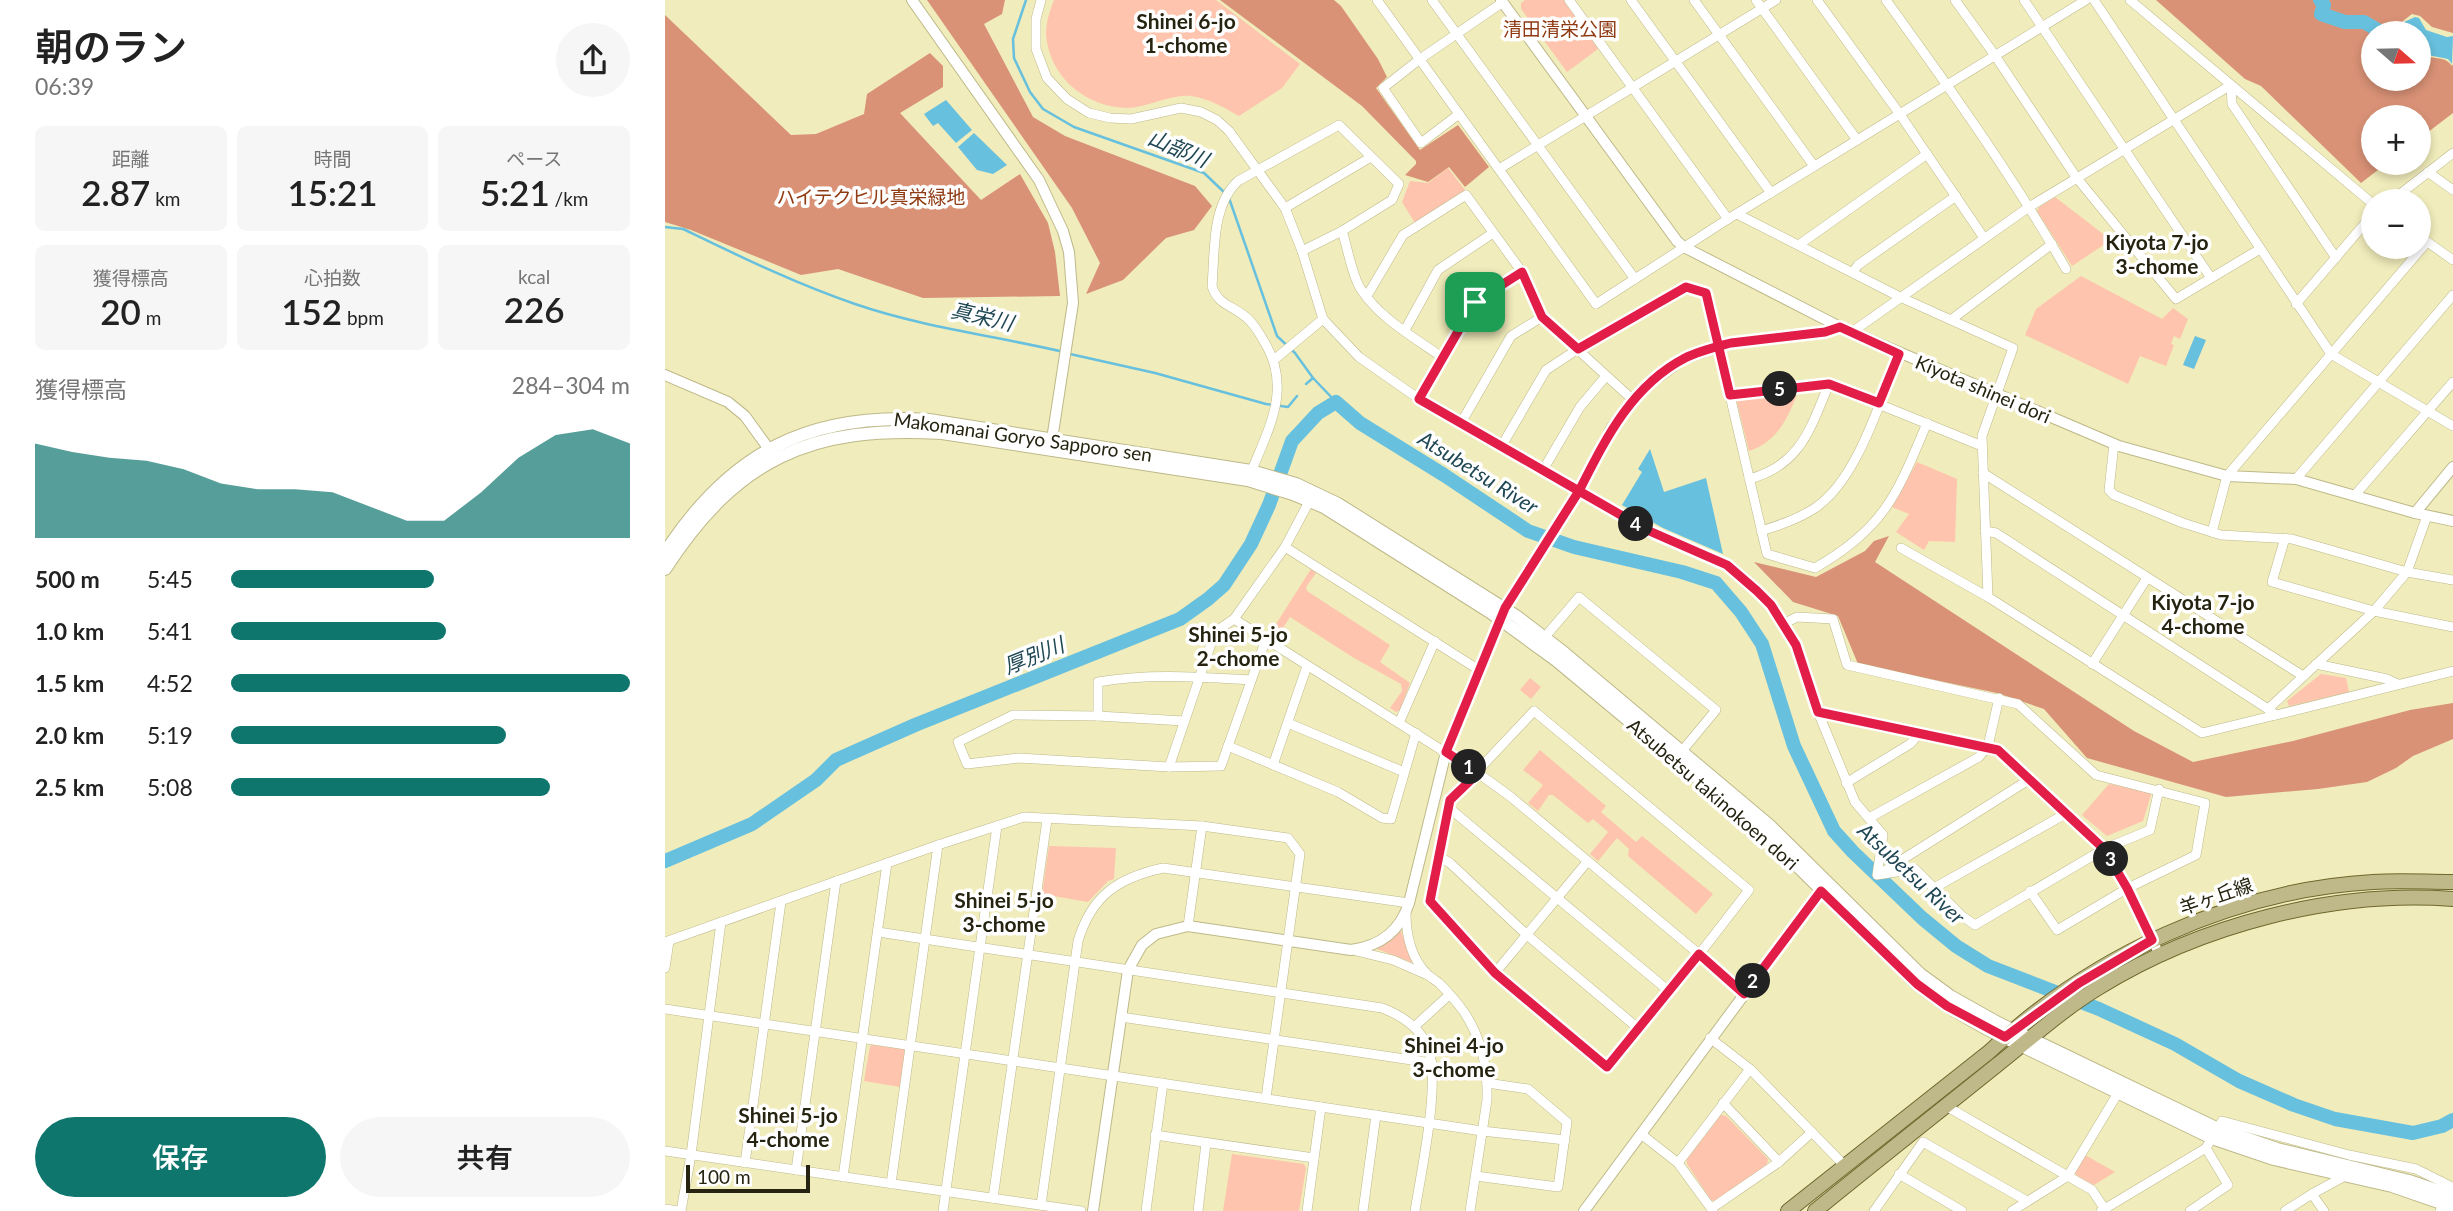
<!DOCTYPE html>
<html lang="ja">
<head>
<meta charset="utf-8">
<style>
	:root { --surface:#fff; --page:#f6f6f6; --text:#222; --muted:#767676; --accent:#0f766e }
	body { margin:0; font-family:Lato,"Noto Sans JP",sans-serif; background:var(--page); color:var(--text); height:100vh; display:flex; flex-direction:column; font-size:26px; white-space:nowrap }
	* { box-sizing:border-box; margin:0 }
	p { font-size:23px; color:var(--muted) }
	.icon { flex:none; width:38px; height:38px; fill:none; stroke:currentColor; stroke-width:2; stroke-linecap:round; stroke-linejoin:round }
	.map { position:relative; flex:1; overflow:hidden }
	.drawer { display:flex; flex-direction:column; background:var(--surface); width:665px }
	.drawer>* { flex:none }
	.needle { width:46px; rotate:110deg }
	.fabs { position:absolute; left:1696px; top:21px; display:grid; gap:14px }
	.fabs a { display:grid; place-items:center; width:70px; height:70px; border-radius:50%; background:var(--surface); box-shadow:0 4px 10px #0003; font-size:35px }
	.scale { position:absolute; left:21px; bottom:18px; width:124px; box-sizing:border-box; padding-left:7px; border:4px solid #262411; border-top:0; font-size:19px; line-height:24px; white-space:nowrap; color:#262411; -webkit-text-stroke:5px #fff; paint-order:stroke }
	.pin { position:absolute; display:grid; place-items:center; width:60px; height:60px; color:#fff; margin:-30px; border-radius:14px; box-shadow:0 4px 10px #0006 }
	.km { position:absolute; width:35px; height:35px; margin:-18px; border-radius:50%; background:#222; color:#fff; font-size:19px; line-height:35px; text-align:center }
	.round { display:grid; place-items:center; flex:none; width:74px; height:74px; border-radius:37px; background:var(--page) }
	.overview { display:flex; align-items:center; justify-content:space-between; height:119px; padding:0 35px }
	h1 { font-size:38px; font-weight:600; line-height:52px }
	.metrics { display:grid; grid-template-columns:repeat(3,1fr); gap:10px; height:119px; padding:7px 35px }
	.metrics div { display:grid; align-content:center; border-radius:10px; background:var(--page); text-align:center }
	.metrics b { font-size:35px; font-weight:600 }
	.metrics small { font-size:19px; font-weight:400 }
	.metrics p { font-size:19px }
	.chart { height:196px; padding:14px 35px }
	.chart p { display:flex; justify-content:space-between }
	.chart svg { width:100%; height:126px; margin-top:7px; fill:var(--accent); opacity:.7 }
	.action { display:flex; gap:14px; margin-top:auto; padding:14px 35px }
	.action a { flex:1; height:80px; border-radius:42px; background:var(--accent); color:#fff; font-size:28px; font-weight:600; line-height:80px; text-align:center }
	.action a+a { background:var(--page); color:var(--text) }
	ul { padding:0 35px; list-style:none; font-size:23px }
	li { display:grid; grid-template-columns:112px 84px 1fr; align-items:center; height:52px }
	li i { height:18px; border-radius:9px; background:var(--accent) }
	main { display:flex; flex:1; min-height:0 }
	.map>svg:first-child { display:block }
	.green { fill:#fec4ae }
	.forest { fill:#d99276 }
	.water { fill:#67c0de }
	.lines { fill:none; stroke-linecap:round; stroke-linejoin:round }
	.stream { stroke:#67c0de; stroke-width:2.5 }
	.river { stroke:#67c0de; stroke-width:14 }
	.minor-casing { stroke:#beb989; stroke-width:10 }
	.tertiary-casing { stroke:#beb989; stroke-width:12 }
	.secondary-casing { stroke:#beb989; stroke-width:14 }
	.primary-casing { stroke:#6e672c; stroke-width:16 }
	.minor { stroke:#fff; stroke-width:9 }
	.tertiary { stroke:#fff; stroke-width:10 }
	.secondary { stroke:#fff; stroke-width:12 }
	.primary { stroke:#bfb989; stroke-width:14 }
	.route-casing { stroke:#fff; stroke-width:14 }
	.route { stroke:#e11d48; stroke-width:9 }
	.labels { text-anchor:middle; stroke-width:7; stroke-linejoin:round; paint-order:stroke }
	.park-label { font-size:19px; fill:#8f3a12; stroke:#fff }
	.street-label { font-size:19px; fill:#262411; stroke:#fff }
	.neighbourhood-label { font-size:21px; font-weight:bold; fill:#262411; stroke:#fff }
	.water-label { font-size:21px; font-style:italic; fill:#1f4754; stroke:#fff }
</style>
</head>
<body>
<main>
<section class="drawer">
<div class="overview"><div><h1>朝のラン</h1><p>06:39</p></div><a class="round"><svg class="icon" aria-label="share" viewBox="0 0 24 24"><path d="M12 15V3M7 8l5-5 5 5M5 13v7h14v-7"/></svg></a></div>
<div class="metrics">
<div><p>距離</p><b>2.87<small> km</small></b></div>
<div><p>時間</p><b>15:21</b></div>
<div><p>ペース</p><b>5:21<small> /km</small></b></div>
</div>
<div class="metrics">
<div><p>獲得標高</p><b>20<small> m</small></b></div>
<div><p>心拍数</p><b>152<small> bpm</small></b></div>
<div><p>kcal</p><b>226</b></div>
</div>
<div class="chart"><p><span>獲得標高</span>284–304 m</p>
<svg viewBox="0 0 160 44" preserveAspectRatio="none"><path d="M0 44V11L10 14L20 16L30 17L40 20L50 25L60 27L70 27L80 28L90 33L100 38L110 38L120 28L130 16L140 8L150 6L160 11V44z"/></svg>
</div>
<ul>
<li><b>500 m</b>5:45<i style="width:51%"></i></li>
<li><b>1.0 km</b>5:41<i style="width:54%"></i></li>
<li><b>1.5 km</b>4:52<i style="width:100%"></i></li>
<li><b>2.0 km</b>5:19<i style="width:69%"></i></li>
<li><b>2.5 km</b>5:08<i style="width:80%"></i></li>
</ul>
<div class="action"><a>保存</a><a>共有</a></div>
</section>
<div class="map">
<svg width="1788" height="1211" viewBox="0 0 1788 1211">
	<rect width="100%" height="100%" fill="#f1ecbb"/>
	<g class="green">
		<path d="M389,0H551L635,64L617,88L574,116C558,107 543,98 525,96C506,94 482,108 462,108C423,107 389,81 382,42C379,28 384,13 389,0Z"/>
		<path d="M860,0H899L933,49L902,72L856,9V3Z"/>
		<path d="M783,168L800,190L750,223L737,202L745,181L763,183Z"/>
		<path d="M1390,197L1446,240L1407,266L1372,211L1374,207Z"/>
		<path d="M1416,276L1497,319L1508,308L1523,319L1515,339L1509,336L1506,344L1509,345L1501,366L1475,356L1463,384L1360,335L1371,309Z"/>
		<path d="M1134,389C1124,416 1113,442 1084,451L1071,398Z"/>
		<path d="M1252,462L1292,479L1290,542L1264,541L1259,550L1231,532L1244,514L1227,507Z"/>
		<path d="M646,569L651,573L641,587L642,591L725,645L715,662L745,683L735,710L731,712L725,708L737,691L736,684L689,658L625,617L613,636L606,632Z"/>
		<path d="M1656,674L1681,678L1684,692L1624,706L1622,701Z"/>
		<path d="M865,678L876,687L866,699L855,690Z"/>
		<path d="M875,750L941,806L936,812L971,842L977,836L1048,894L1031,914L963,856L964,849L952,838L933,861L925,854L943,832L928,819L923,823L888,795H884L873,811L863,803L878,785L858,770Z"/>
		<path d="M1444,784L1484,792L1486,795L1478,821L1442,836L1417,815Z"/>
		<path d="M384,846L451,848L449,879L443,881L423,902L377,894Z"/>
		<path d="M736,931L748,961L746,962L712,949Z"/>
		<path d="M208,1045L239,1049L241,1053L235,1087L199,1081L205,1046Z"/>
		<path d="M1056,1115L1061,1116L1103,1159L1102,1165L1049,1201L1046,1200L1022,1164V1159Z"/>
		<path d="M567,1154L639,1164L641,1168L634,1211H558Z"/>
		<path d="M1420,1155L1450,1172L1429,1185L1411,1175L1410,1172Z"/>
	</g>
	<g class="forest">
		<path d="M262,0H340L337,14L319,24L368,117L400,136L530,186L547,206L529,230L501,238L458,280L421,294L435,263L407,208Z"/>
		<path d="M555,0H669L676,6L713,59L722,77L711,88L755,150L793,125L824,167L800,187L784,167L763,182L740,175L751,164V161L697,106Z"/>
		<path d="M1491,0H1788V33L1767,27L1755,16L1747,14L1738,21L1737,29L1730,31L1699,21L1701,28L1708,34V79H1754V50C1757,51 1760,54 1763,56C1772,60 1780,56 1787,66L1788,64V113L1754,139V117H1708V163H1722L1696,183L1596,86L1580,79Z"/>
		<path d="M0,15L126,135L151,134L199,114L202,94L265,53L278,66V87L235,113L316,200L355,174L383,223L390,252L395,296L258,298L173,269L136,275L26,230L0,222Z"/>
		<path d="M1224,536L1210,562L1469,731L1528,762L1628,741L1745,710L1788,703V739L1748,756L1731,768L1702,782L1653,789L1561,797L1422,758L1379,709L1332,693L1193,664L1173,616L1128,602L1089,562L1151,577L1200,551L1209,541Z"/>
	</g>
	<g class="water">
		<path d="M1750,17L1754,18L1761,30L1782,37L1788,36L1787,64L1783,59L1763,55L1761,51L1754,49V33C1735,33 1711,39 1699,22L1731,32L1738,30L1739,22Z"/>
		<path d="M281,100L307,130L291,143L273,123L268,126L259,114Z"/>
		<path d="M309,133L342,165L328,174L312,170L293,147Z"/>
		<path d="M1530,336L1541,340L1529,369L1518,365Z"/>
		<path d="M985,449L999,492L1041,478L1058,554L998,528L957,505L977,472L973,469Z"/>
	</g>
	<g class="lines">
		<g class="stream">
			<path d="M361,0L348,39L349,58L365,92L378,109L409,127L539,173L560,193"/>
			<path d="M564,198L612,336L630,353L648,378L671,402"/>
			<path d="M0,227L18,229C74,256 131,284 190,304C257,327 330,336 399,352"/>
			<path d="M405,354L490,373L601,404L623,407L632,396"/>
			<path d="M641,384L648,378"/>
		</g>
		<g class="river">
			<path d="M1655,0L1659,5L1656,14L1680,22H1699L1718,33"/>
			<path d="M0,861L87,824L151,780L171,760L250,725L515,619L543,599L559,585L586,544L604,505L627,441L653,413L671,402L695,423L779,475L863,531L909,547L1017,572L1051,583L1076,612L1097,644L1129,746L1169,831L1188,852L1257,918L1291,946L1323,966L1434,1009L1510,1044L1574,1081L1629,1105L1670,1119L1748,1133L1777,1126L1788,1120"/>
		</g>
		<g class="minor-casing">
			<g id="minor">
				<path d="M376,0L371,19V49L382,78L402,99L424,113L445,118L466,119L516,108L536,112L552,120L564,131L620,208L637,251L658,319L694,357L754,399L982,529L1062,565L1092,591L1106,605L1131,645L1153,712L1190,802L1218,835L1212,875L1250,869L1297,916L1310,925L1439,849L1485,830L1494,789"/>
				<path d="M712,0L931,304L1063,219L1421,0"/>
				<path d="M767,0L970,279"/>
				<path d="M904,0L1063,219"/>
				<path d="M966,0L1106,193"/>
				<path d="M1029,0L1149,166"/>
				<path d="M1091,0L1192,140"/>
				<path d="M1152,0L1234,113L1319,238"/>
				<path d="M1221,0C1284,87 1347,175 1401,269"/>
				<path d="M1290,0L1329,54L1411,177L1511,299L1595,249"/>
				<path d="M1359,0L1546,278"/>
				<path d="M1429,0L1666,354L1788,426"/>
				<path d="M1465,0L1708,204"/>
				<path d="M794,114L756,143L718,88L755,59L838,2"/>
				<path d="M834,169L1111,0"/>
				<path d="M1763,172L1788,190"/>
				<path d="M1726,201L1788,153"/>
				<path d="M620,208L706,157"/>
				<path d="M1072,214L1235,297L1348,348L1317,436L1323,597L1537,733L1611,715L1603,709L1709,611L1742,572L1762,516"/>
				<path d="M677,231C683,249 686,272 695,288C715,319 749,337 778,358"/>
				<path d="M1754,236L1788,260"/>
				<path d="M1135,244L1262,154"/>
				<path d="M1188,272L1193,265L1291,196"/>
				<path d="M702,296L738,235L801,195L857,272L877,317L968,400"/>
				<path d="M1631,304L1708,214"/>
				<path d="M1287,319L1387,244"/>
				<path d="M740,330L773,270L828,233"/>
				<path d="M1187,332L1364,207L1566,85L1567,104L1671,258"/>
				<path d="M610,359L658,319"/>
				<path d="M1065,395L1164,384L1317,446"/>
				<path d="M754,399L810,302L857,272"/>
				<path d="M796,423L846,336L877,317"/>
				<path d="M1449,444L1444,490L1449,495L1518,523L1556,535L1627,539L1742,572L1788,580"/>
				<path d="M836,447L881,370L913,349L1021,287L1041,293L1102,554L1150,568C1220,528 1232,494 1262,423"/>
				<path d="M878,470L915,407L941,376"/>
				<path d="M1318,473L1638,676"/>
				<path d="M585,475C602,431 628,390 600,343C596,336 591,327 585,321C572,306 553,307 547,286C550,252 546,206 573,181L674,125L734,184L727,200L677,231L637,251"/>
				<path d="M1084,479C1136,465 1145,429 1164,384"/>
				<path d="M1631,479L1788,295"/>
				<path d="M1690,495L1788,382"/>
				<path d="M646,498L620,547L569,619L813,773L846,797L1034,954L1078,994"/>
				<path d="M1096,531C1115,525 1133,519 1150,508C1193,479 1215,400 1234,354"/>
				<path d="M1320,531L1331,533L1603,709"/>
				<path d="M1547,532L1562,476L1762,242"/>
				<path d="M1620,538L1607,582L1709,611L1788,627"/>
				<path d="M620,547L814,670"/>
				<path d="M1236,548L1323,597"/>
				<path d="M1118,624L1132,617L1168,619L1182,665L1353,704L1431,775L1540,803L1531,855L1463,888L1392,930L1365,891"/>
				<path d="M879,638L914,597L1051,710L1017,751"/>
				<path d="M1427,664L1482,578"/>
				<path d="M1651,664L1722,679L1733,684"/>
				<path d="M869,711L1084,890L1005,992L942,1067L830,973L765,901L785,800Z"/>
				<path d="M1153,712L1333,750L1439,849L1463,888L1495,956"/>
				<path d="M1611,715L1788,671"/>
				<path d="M433,716V682C484,673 535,677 586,680"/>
				<path d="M519,721L433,716L348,715L293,742L302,764L354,758L504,767L556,766L601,639"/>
				<path d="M623,723L739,772"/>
				<path d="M734,723L770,641"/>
				<path d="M563,746L673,792L717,818L726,819L751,733"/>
				<path d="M608,765L642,666"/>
				<path d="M504,767L550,632L569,619"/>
				<path d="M1181,783L1245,744L1255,733"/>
				<path d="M783,807L1005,992"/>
				<path d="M1204,818L1314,757L1323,746L1334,698"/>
				<path d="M773,856L785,863L862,935L974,1029"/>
				<path d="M1216,873L1365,779"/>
				<path d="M1269,888L1402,813"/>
				<path d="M741,913C741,935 746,957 761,973C765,977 770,980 774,983C783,992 792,1002 799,1012C817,1039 823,1069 822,1100L805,1211"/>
				<path d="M523,926L537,826"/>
				<path d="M213,932L717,1008C735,1015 754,1027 762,1045C777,1078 756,1172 750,1211"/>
				<path d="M0,942L273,845L359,817L537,826L623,838L635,854L601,1098"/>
				<path d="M691,951L728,960L760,974"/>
				<path d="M0,968L4,941"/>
				<path d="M830,973L922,862"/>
				<path d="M0,1009L817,1131L900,1140"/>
				<path d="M456,1017L767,1063"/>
				<path d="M749,1027L784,995"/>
				<path d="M1045,1038L1085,1069L1180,1166"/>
				<path d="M1058,1103L1114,1162"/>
				<path d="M1281,1106L1427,1190L1441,1211"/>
				<path d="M976,1134L1013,1163L1048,1211"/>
				<path d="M490,1135L649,1158"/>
				<path d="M0,1151L416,1211"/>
				<path d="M80,1163L116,902"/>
				<path d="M1013,1163L1085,1069"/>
				<path d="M131,1170L171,881"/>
				<path d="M1234,1174L1297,1211"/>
				<path d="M811,1176L893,1187L902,1122L863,1089L822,1083"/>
				<path d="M178,1177L222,863"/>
				<path d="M226,1184L273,845"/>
				<path d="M1647,1194L1678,1177"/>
				<path d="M328,1198L382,820"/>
				<path d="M376,1205L413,941C427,895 453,878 498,868L744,903"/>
				<path d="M1047,1208L1114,1162L1147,1132"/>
				<path d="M0,1209L14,1211"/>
				<path d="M16,1211L26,1155L56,922"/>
				<path d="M278,1211L332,826"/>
				<path d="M481,1211L498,1083"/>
				<path d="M533,1211L541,1143"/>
				<path d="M642,1211L656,1107"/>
				<path d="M698,1211L711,1115"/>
				<path d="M1209,1211L1258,1142L1362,1201"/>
				<path d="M1347,1211L1403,1176L1453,1093"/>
				<path d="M1436,1211L1541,1148L1557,1121L1684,1155L1751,1169L1785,1186L1786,1195L1775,1211"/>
				<path d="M1525,1211L1563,1185L1541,1148"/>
				<path d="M1620,1211L1647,1194L1659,1211"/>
			</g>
		</g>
		<g class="tertiary-casing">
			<g id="tertiary">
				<path d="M247,0L374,180L398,231L404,252L408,303L386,446"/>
				<path d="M836,0L1012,241L1019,247L1175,327"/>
				<path d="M0,375L63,402L80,416L109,456"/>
				<path d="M1750,513L1788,521"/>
				<path d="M428,1211L463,970L477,945L491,934L523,926L686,950C715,946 735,932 744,903L781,752L835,619L845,599L914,491L946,429L968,400L989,380L1020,358L1066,343L1160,332L1175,327L1454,446L1562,476L1631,479L1750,513L1788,467"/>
				<path d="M919,1211L1161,884"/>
			</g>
		</g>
		<g class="secondary-casing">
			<g id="secondary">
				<path d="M0,553C65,452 145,412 264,420L586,471L631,484L673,504L851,616L898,652L1104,825L1255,974L1285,996L1333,1023L1551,1128L1612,1149L1744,1181L1788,1196"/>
				<path d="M0,569C72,458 146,425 277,433L583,480L628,494L659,507L825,612L891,660L1099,833L1252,984L1282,1006L1322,1029L1547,1138L1609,1159L1727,1186L1788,1207"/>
			</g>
		</g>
		<g class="primary-casing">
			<g id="primary">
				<path d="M1123,1211L1324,1052C1426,956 1567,890 1708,882C1734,880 1761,882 1788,882"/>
				<path d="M1150,1211C1210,1162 1271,1114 1332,1065C1365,1039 1397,1010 1433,988C1535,925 1668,890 1788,899"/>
			</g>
		</g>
		<use href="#minor" class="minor"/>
		<use href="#tertiary" class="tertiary"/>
		<use href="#secondary" class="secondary"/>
		<use href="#primary" class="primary"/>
	</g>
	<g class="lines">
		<g class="route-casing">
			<path id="route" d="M810,302L754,399L914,491L840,608L781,752L813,773L785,800L765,901L830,973L942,1067L1034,954L1079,994L1156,891L1252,984L1282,1006L1340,1037L1414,983L1487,940L1462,888L1439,849L1333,750L1153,712L1131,645L1106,605L1092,591L1062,565L982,530L914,491C940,440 966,386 1020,358C1034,351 1051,347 1066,343L1160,332L1175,327L1234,354L1214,403L1164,384L1065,395L1041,293L1021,287L913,349L877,317L857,272L810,302"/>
		</g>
		<use href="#route" class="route"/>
	</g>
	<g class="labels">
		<g class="park-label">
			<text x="895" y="36">清田清栄公園</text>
			<text x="206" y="204">ハイテクヒル真栄緑地</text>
		</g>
		<g class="street-label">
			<text transform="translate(1318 389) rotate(23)" y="7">Kiyota shinei dori</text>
			<text transform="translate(358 437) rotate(8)" y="7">Makomanai Goryo Sapporo sen</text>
			<text transform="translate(1048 794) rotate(41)" y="7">Atsubetsu takinokoen dori</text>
			<text transform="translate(1551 896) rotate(-19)" y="7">羊ヶ丘線</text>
		</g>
		<g class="neighbourhood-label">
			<text x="521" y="29">Shinei 6-jo<tspan x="521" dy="24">1-chome</tspan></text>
			<text x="1492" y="250">Kiyota 7-jo<tspan x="1492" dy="24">3-chome</tspan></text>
			<text x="1538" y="610">Kiyota 7-jo<tspan x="1538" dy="24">4-chome</tspan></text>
			<text x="573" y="642">Shinei 5-jo<tspan x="573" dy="24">2-chome</tspan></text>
			<text x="339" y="908">Shinei 5-jo<tspan x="339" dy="24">3-chome</tspan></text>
			<text x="789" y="1053">Shinei 4-jo<tspan x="789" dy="24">3-chome</tspan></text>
			<text x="123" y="1123">Shinei 5-jo<tspan x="123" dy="24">4-chome</tspan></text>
		</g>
		<g class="water-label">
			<text transform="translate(513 149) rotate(23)" y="7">山部川</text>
			<text transform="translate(317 317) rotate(13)" y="7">真栄川</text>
			<text transform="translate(813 473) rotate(32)" y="7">Atsubetsu River</text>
			<text transform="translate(369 656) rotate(-22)" y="7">厚別川</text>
			<text transform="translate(1246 874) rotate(43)" y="7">Atsubetsu River</text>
		</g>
	</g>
</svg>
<div class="fabs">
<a><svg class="needle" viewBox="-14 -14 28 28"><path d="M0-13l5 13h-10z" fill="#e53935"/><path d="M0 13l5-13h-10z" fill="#767676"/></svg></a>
<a>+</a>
<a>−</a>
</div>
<div class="scale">100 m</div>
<div class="pin" style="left:810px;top:302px;background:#1e9e55"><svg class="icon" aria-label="arrive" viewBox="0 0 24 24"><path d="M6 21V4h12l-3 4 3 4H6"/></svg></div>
<b class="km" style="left:804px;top:767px">1</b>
<b class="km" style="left:1088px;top:981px">2</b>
<b class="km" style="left:1446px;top:859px">3</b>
<b class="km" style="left:971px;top:524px">4</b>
<b class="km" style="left:1115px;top:389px">5</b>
</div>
</main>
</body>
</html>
